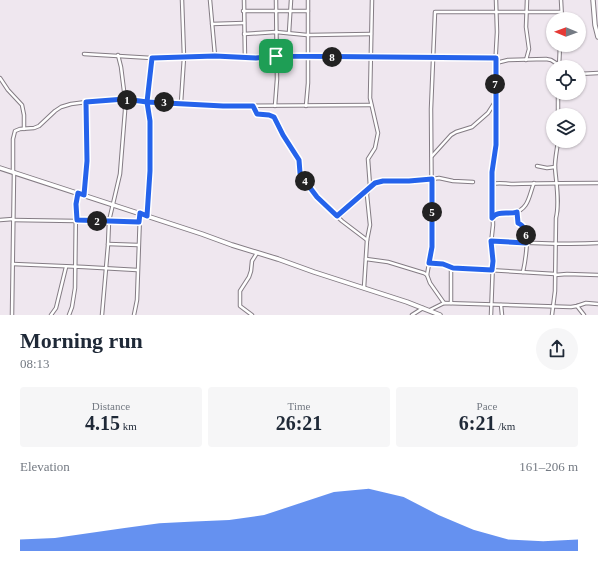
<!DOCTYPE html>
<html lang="en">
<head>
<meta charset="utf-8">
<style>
	:root { --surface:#fff; --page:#f6f6f7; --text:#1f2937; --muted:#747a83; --accent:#2563eb }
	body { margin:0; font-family:"Times New Roman",serif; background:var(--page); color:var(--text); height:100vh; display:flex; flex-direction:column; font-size:15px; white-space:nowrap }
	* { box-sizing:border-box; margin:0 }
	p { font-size:13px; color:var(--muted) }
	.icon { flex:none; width:22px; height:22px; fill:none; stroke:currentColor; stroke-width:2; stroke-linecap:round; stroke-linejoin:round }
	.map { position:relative; height:315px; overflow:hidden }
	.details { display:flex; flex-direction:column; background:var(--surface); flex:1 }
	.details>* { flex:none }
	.needle { width:26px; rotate:271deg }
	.tools { position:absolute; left:546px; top:12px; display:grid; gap:8px }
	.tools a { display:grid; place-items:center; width:40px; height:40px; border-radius:50%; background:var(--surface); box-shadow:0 1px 3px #0004; font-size:20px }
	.pin { position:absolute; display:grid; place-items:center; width:34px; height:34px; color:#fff; margin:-17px; border-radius:8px; box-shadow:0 2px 6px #0006 }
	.km { position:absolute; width:20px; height:20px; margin:-10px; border-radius:50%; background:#222; color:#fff; font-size:11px; line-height:20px; text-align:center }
	.round { display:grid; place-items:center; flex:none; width:42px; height:42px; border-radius:21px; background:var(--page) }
	.headline { display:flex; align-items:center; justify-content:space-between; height:68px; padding:0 20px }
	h1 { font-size:22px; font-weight:800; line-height:30px }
	.figures { display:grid; grid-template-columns:repeat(3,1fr); gap:6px; height:68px; padding:4px 20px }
	.figures div { display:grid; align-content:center; border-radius:4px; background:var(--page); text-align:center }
	.figures b { font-size:20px; font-weight:800 }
	.figures small { font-size:11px; font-weight:400 }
	.figures p { font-size:11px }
	.chart { height:112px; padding:8px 20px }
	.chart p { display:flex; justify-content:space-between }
	.chart svg { width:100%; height:72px; margin-top:4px; fill:var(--accent); opacity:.7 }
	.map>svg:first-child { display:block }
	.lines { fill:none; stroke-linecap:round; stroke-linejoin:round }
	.street-casing { stroke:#847c84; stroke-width:4.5 }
	.secondary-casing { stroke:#847c84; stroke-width:5.5 }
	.street { stroke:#fff; stroke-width:2.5 }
	.secondary { stroke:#fff; stroke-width:3.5 }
	.route-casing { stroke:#fff; stroke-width:8 }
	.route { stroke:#2563eb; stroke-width:5 }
</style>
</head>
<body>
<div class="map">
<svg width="598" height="315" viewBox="0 0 598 315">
	<rect width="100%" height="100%" fill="#efe7ef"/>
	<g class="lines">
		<g class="street-casing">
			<g id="street">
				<path d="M210,0L215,56"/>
				<path d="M244,0L245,58"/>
				<path d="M561,0L562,19"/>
				<path d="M243,11H308"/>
				<path d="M212,24L244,23"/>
				<path d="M289,33L291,0"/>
				<path d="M244,34L276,32L307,35"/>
				<path d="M310,35L371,34"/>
				<path d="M84,54L152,58L215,56L256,58L276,56L495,59"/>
				<path d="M526,60L529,49L526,27L527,0"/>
				<path d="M496,63L508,60L546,59L551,60L559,65"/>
				<path d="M559,67L560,45"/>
				<path d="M579,74L598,73"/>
				<path d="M0,78L8,90L22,105L24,115V129"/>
				<path d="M558,93V115"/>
				<path d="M181,103L184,57L182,0"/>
				<path d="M253,106L258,115H269L274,117L283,135L299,160L300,173L302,177L317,197L327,207L342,221L367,240"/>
				<path d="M275,106L277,79L276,0"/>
				<path d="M306,106L308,83V0"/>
				<path d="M432,156L451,135L456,132L472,127L488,113L495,102"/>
				<path d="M537,166L547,168L555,167"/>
				<path d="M13,172V139L15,131L20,129L34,128L39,126L55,111L61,107L71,104L94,101L125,99L223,106L371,105"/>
				<path d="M492,184C499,182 506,184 514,184C542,183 570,183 598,183"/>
				<path d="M370,186L368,159L375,148L378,133L370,98L372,0"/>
				<path d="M84,195L87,161L86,102"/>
				<path d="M517,212L518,223C518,223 523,226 524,226C530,233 525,263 523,272"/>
				<path d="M147,215L150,171V121L147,102L152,58"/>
				<path d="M337,216L368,189"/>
				<path d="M493,218L497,214C502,213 508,214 513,213C529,210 529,195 534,183"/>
				<path d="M0,220L13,219"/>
				<path d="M13,220L139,222"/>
				<path d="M491,241C527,243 562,245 598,243"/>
				<path d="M108,244L138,245"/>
				<path d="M366,259L388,262L424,273L427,275L430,283L444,303"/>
				<path d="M429,263L443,264L453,268L555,274"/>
				<path d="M13,264L84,267L137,270"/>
				<path d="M427,275L432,247L431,109L435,12H561"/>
				<path d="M555,275L567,274L598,275"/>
				<path d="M364,288L367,240L370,225L367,195L368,188L370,186L383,181H420L439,178L453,181L473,182"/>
				<path d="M451,303V268"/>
				<path d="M501,305L502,315"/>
				<path d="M577,306L584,315"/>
				<path d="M430,310L444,303L571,307L577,306L586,303L598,304"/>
				<path d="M12,315L14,173"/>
				<path d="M51,315L56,308L66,267"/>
				<path d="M69,315L72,307L75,288L76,204L77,193"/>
				<path d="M102,315L108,245L109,221L120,174L125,111V99L121,67L118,55"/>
				<path d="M134,315L137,300L140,214"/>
				<path d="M252,315L240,306V291L249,277L251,271L252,261L257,253"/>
				<path d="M412,315L423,308"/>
				<path d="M491,315L493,261L491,244L493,225L492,184L496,145L495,69L497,32L496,0"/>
				<path d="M552,315L555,291L556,218C560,202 556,183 555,167C555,158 557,150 558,141"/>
			</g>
		</g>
		<g class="secondary-casing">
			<g id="secondary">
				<path d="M593,0L595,25L598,37"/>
				<path d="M0,168L202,234L232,245L278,259L314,272L407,302L440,315"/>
			</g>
		</g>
		<use href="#street" class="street"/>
		<use href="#secondary" class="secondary"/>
	</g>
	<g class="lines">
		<g class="route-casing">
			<path id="route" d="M276,56L256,58L215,56L152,58L147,102L125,99L86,102L87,161L84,195L78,193L76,204L77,220L139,222L140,213L147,216L150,171V121L147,102L223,106H253L257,114L269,115L274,117L283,135L299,160L300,173L302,177L317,197L337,216L375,183L383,181H409L432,179V247L429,263L443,264L453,268L492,270L493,261L491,241L526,243C526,235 527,227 518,223L517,212C508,215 498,210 492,218V172L496,145V58L276,56"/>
		</g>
		<use href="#route" class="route"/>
	</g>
</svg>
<div class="tools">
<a><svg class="needle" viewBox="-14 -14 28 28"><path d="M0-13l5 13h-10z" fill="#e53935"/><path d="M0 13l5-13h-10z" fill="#747a83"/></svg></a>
<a><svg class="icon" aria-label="locate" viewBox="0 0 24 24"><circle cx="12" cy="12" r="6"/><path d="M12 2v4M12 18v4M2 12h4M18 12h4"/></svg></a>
<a><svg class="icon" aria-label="layers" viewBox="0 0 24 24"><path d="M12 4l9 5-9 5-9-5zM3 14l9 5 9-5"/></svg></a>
</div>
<div class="pin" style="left:276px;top:56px;background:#1e9e55"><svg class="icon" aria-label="arrive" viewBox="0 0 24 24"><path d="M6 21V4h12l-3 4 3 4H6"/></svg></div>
<b class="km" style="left:127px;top:100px">1</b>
<b class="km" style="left:97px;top:221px">2</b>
<b class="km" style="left:164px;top:102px">3</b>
<b class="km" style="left:305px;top:181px">4</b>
<b class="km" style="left:432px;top:212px">5</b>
<b class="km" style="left:526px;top:235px">6</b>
<b class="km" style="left:495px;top:84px">7</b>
<b class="km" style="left:332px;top:57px">8</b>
</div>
<section class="details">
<div class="headline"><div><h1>Morning run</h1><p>08:13</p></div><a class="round"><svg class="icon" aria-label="share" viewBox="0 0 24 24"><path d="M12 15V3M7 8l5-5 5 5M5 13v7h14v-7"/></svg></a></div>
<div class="figures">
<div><p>Distance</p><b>4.15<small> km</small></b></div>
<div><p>Time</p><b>26:21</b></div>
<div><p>Pace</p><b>6:21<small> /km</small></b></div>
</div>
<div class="chart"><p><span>Elevation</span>161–206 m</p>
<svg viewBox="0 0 160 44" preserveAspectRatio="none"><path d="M0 44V37L10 36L20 33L30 30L40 27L50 26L60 25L70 22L80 15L90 8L100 6L110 11L120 22L130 31L140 37L150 38L160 37V44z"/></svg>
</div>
</section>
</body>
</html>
